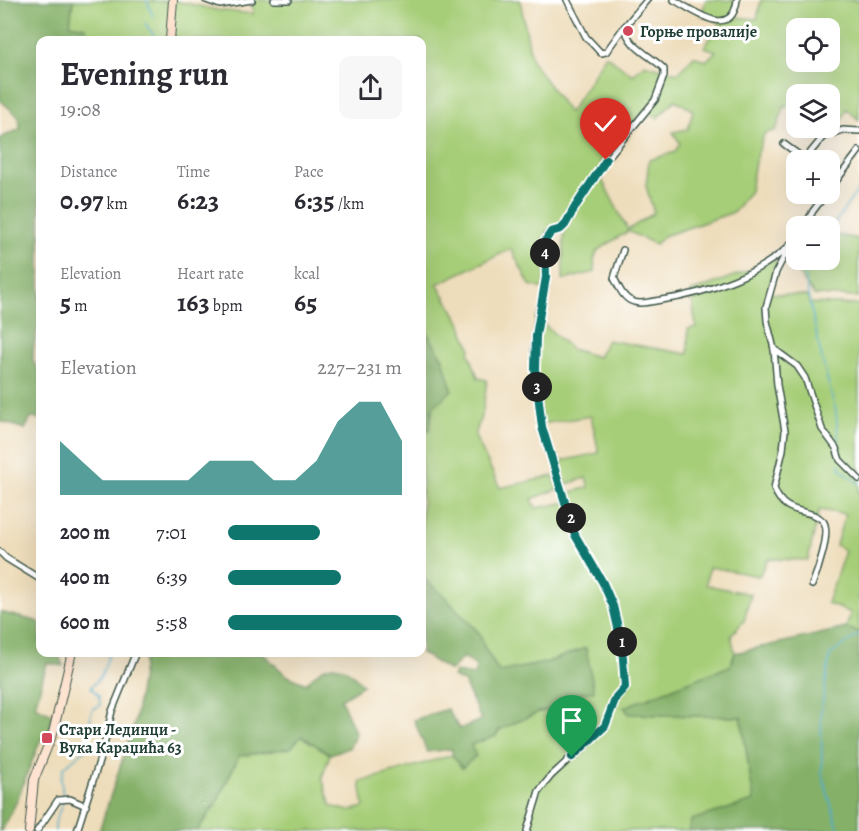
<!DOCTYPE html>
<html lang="en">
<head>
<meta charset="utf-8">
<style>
	:root { --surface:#fff; --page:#f7f7f7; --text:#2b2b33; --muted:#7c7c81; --accent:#0f766e }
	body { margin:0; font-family:Alegreya,serif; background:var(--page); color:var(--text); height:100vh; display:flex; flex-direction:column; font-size:22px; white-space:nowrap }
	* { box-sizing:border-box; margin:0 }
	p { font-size:20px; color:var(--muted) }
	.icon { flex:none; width:33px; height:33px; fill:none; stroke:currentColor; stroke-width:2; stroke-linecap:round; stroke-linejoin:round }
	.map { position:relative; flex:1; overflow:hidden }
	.drawer { position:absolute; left:36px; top:36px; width:390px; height:621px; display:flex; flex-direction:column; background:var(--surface); border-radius:12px; box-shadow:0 6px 24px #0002 }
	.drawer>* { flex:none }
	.tools { position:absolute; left:786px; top:18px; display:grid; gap:12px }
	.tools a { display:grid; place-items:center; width:54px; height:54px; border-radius:12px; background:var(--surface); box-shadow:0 6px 24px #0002; font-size:30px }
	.pin { position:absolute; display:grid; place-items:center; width:51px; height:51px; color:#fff; margin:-62px -26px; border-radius:50% 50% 50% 0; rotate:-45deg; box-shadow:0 0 6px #0007 }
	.pin .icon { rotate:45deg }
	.km { position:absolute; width:30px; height:30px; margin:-15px; border-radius:50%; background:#222; color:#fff; font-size:16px; line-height:30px; text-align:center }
	.round { display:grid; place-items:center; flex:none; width:63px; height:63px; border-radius:12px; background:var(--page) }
	.headline { display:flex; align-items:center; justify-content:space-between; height:102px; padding:0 24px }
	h1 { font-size:33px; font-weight:700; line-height:45px }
	.metrics { display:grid; grid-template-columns:repeat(3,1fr); gap:9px; height:102px; padding:6px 24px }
	.metrics div { display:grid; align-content:center }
	.metrics b { font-size:26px; font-weight:700 }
	.metrics small { font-size:16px; font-weight:400 }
	.metrics p { font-size:16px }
	.chart { height:168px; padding:12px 24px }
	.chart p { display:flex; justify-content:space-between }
	.chart svg { width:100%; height:108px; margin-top:6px; fill:var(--accent); opacity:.7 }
	ul { padding:0 24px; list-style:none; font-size:20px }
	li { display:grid; grid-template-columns:96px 72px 1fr; align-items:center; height:45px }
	li i { height:15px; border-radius:8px; background:var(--accent) }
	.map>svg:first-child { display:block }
	.green { fill:#a6cd77; stroke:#628556; stroke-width:1.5; fill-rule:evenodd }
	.forest { fill:#84b068; stroke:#52764e; stroke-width:1.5 }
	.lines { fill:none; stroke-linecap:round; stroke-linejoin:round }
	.stream { stroke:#4aabc9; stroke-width:1.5 }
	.street-casing { stroke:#3e5548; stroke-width:8 }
	.secondary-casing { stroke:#3e5548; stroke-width:10 }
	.street { stroke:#fff; stroke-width:5 }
	.secondary { stroke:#fee3d1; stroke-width:8 }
	.route-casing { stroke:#fff; stroke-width:12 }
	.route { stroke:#0f766e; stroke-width:8 }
	.poi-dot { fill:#d1495b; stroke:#fff; stroke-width:2 }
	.labels { text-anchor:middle; stroke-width:6; stroke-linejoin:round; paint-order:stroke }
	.poi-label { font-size:16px; font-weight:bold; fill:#1f3d34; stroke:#fff; text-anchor:start }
</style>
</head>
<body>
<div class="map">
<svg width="859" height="831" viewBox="0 0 859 831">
	<rect width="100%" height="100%" fill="#fff"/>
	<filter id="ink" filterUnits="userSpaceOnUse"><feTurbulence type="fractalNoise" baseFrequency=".0167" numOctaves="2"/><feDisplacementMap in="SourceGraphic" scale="12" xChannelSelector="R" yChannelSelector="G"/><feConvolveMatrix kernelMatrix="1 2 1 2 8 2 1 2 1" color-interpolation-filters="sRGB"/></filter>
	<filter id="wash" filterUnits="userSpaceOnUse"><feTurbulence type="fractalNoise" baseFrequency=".008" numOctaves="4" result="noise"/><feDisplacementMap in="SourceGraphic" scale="24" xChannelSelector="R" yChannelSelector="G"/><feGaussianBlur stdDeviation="1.35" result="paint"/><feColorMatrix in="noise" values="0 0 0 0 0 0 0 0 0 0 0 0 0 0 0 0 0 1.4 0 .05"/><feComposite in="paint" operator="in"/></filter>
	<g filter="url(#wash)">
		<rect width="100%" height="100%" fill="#edb"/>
		<g class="green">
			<path d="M73,0L176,1L217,10L253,14L252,0H520L532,61L569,113L606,55L633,75L644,64L678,73L694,56L706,61L716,51L704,47L721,22L701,16L706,0H735V17L757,19L761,0H859V120L847,109L842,119L830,122V94H796V109L785,105L776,130L764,134L755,162L750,191L734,212L664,236L655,244L628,231L597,251L594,260L595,272L563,280L564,226L548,231L543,239L545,275L544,289L530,285L511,249L437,284L459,320L471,349L469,352L478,378L487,380L483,410L475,436L500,488L553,476L558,489L532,499L536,508L568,502L565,494L589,487L586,478L566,484L556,462L599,453L591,416L542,424L531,351L536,317L571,349L598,357L607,340L688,354V329L696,327L691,292L750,270L772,256L777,262L767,293L808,296L809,303L859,305V632L846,628L851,613L827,603L845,551L836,545L845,514L819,510L808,560L768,559L759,576L709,567L706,585L751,594L744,621L731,635L735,653L730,666L624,707L629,714L741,717L754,801L692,820L689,831H197L216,804L239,756L269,752L301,736L330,754L322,778L331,806L349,811L364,807L360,782L452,755L462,768L470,745L496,736L499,730L539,712L556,709L580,692L593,691L586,648L545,663L499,672L484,647L480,634L422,577V432L429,430L443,359L422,325V40H88L85,27L70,25ZM796,28H830V62H796ZM675,100L693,110L688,129L673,132L680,143L675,152L649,160L646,186L654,213L628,230L598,172L605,152L582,128L588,123L614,143L645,110L657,118Z"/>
			<path d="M830,234L859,239L858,297L814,295L798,273L805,260H830Z"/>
		</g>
		<g class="forest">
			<path d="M0,0H73L70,24L85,27L88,40H40V295L39,296C48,315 30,339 33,360C34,366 40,370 40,376C42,390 40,405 40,419L31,418L25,429L0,421V138L20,129L19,117L0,100Z"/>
			<path d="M422,325L443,359L452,390L432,408L429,430L422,432Z"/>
			<path d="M422,577L443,595L480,634L484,647L499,672L545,663L586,648L594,691L580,693L556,709L539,712L499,730L496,736L471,745L476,756L462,768L452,755V749L427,752L414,720L447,709L460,729L481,720L464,682L453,677L455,672L474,675L476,666L463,657L450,671L421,653Z"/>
			<path d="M0,612L40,622V652L58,653L63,666L47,663L35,706L52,714L49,731L40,741L16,803L2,831H0Z"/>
			<path d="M846,628L859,632V831H689L691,820L754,801L741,717L629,714L624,707L730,666L735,653Z"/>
			<path d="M145,653H262L286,675L306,684C327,659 343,661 363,685L341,699L356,734L349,748L330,754L301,736L291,748L239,756L216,804L197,831H99L135,721Z"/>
		</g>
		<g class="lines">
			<g class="stream">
				<path d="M147,0L153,17"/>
				<path d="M145,23L157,40"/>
				<path d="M830,230L859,188"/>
				<path d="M811,260L805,274L807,290L822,359L836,412L839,450"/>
				<path d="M840,464V468L859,484"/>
				<path d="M63,796L61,780L64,767L85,750L92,710L100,705L99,696L91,687L101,676L110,652"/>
				<path d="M55,831C54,817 60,813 63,801"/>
				<path d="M839,831L822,775L821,712L830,655L859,634"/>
			</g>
		</g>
	</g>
	<g filter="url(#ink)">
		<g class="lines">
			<g class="street-casing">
				<g id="street">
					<path d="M206,0L220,5L252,0"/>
					<path d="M274,0H289"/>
					<path d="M567,0L586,37L601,53L606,52L624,27"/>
					<path d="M674,0C693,10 732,41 737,0"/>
					<path d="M784,144L805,159L823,137L843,130L859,131"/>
					<path d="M830,189L859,151"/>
					<path d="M805,226L813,211L826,194"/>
					<path d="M788,249L776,272L766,307L767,321L774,349L777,385L785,431L783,450L774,488C784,518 811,507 823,521C832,531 817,573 812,585"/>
					<path d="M623,250L614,278C619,287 623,299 634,302C642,305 653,301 661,300C702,295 771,271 796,238"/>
					<path d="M774,349L797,366L805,378L822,429L836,448L840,460L859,479"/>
					<path d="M0,552L6,558L40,579"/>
					<path d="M37,831L58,800L70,799L86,806"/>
					<path d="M77,831L103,749L112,711L136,652"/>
					<path d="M527,831L539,791L551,776L605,726L616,697L625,687L622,645L613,606L603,583L575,535L542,427L534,351L539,309L546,285L544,249L547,235L561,229L565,225L575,207L606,160L655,100L664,76V69C652,56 626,46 625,26L647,0"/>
				</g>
			</g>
			<g class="secondary-casing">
				<g id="secondary">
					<path d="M170,40L173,0"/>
					<path d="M29,831L34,780L53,733L72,652"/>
				</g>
			</g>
			<use href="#street" class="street"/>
			<use href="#secondary" class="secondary"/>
		</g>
	</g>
	<g class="lines" filter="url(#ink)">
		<g class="route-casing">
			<path id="route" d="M572,757L605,726L616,697L625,687L622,645L613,606L603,583L575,535L542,427L535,369L536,336L546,277L545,241L551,232L561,229L565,225L575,207L606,160"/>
		</g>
		<use href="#route" class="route"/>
	</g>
	<g class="poi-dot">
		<circle cx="628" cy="31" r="6"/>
		<rect x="41" y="732" width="12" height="12" rx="3"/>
	</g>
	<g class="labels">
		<g class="poi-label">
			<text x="640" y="37">Горње провалије</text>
			<text x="59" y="735">Стари Лединци -<tspan x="59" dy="18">Вука Караџића 63</tspan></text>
		</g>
	</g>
</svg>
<div class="tools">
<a><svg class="icon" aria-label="locate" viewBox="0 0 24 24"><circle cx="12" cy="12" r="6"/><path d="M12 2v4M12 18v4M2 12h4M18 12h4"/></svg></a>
<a><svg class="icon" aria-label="layers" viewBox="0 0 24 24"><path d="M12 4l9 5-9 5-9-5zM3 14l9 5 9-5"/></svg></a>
<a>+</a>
<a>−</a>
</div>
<div class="pin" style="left:572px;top:757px;background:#1e9e55"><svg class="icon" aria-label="arrive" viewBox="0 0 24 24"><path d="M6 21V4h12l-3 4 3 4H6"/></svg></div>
<div class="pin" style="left:606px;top:160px;background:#d93025"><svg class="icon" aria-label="check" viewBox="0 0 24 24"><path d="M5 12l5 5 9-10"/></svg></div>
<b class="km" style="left:622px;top:642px">1</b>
<b class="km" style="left:571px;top:518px">2</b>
<b class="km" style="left:537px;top:387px">3</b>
<b class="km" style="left:545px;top:253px">4</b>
<section class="drawer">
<div class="headline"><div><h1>Evening run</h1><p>19:08</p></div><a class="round"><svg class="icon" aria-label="share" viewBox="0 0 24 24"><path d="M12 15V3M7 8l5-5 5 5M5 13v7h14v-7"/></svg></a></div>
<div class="metrics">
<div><p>Distance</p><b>0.97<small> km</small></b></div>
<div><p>Time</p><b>6:23</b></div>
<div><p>Pace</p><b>6:35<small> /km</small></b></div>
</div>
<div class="metrics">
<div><p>Elevation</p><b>5<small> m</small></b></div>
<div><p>Heart rate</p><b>163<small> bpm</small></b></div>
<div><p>kcal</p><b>65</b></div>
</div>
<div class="chart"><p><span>Elevation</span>227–231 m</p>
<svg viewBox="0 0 160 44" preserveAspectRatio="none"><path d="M0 44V22L10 30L20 38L30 38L40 38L50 38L60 38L70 30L80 30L90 30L100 38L110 38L120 30L130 14L140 6L150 6L160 22V44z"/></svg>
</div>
<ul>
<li><b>200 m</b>7:01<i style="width:53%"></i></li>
<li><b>400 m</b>6:39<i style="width:65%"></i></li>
<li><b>600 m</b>5:58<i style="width:100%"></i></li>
</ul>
</section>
</div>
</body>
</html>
